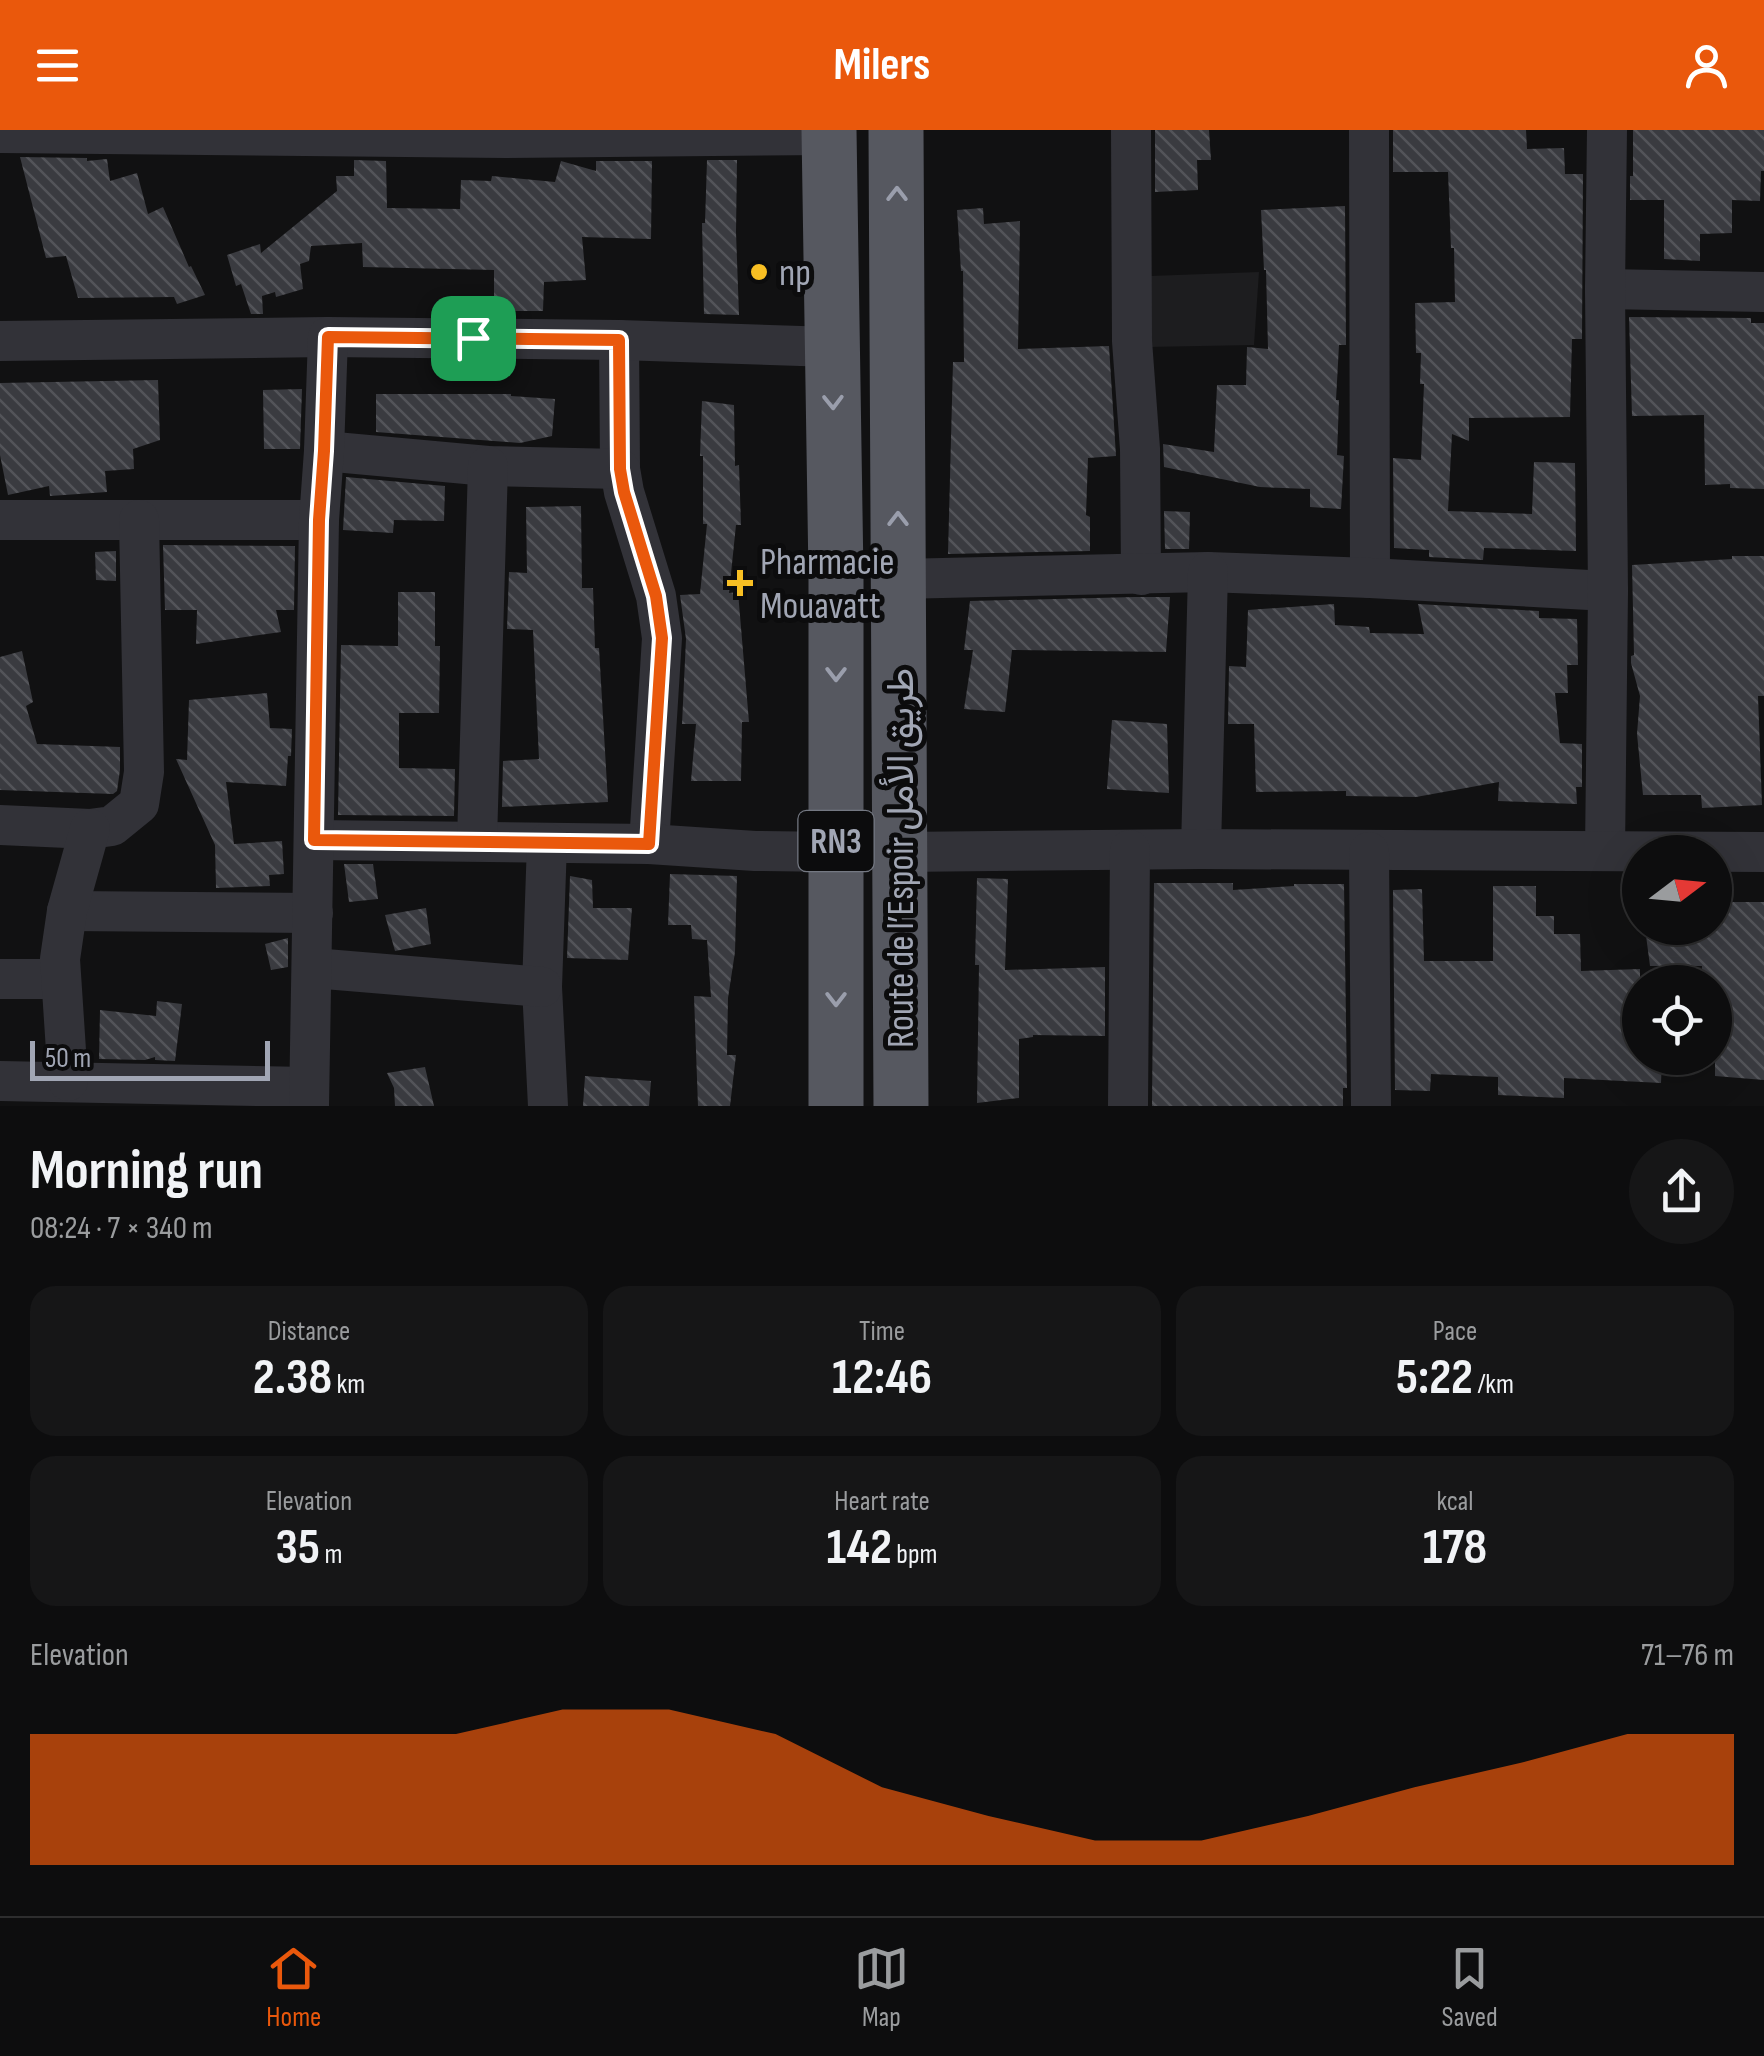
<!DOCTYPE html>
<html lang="en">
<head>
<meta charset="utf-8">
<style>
	:root { --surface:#0d0d0e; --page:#161617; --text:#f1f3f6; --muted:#9a9c9e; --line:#2d2d2e; --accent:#ea580c }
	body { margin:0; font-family:"Sofia Sans Condensed",Vazirmatn,sans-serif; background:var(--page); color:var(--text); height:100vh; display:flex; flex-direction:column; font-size:38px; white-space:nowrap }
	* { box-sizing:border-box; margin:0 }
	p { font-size:32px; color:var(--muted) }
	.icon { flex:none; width:55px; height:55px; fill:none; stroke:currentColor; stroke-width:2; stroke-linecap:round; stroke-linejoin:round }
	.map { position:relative; height:976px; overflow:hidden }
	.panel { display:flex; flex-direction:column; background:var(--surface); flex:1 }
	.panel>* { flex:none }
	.needle { width:65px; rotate:74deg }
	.controls { position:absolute; left:1622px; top:705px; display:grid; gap:20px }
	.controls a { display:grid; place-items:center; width:110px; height:110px; border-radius:50%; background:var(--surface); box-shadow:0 10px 40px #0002,0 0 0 2px var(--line); font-size:50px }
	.scale { position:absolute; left:30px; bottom:25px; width:240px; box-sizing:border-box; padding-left:10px; border:5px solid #a1a6b4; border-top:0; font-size:28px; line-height:35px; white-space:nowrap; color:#a1a6b4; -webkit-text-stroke:8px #0c0c0d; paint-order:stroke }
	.pin { position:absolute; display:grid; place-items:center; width:85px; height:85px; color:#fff; margin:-42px; border-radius:20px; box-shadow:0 5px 15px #0006 }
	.round { display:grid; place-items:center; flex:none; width:105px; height:105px; border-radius:52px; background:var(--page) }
	.headline { display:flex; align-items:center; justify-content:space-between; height:170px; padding:0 30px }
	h1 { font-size:55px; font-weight:700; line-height:75px }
	.stats { display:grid; grid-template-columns:repeat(3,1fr); gap:15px; height:170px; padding:10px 30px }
	.stats div { display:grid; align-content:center; border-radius:25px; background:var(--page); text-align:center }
	.stats b { font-size:50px; font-weight:700 }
	.stats small { font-size:28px; font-weight:400 }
	.stats p { font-size:28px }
	.chart { height:280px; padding:20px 30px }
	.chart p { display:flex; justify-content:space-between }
	.chart svg { width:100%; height:180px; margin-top:10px; fill:var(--accent); opacity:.7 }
	header { display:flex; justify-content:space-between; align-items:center; height:130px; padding:0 30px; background:var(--accent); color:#fff; font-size:45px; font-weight:700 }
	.menu { display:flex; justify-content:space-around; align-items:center; height:140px; border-top:2px solid var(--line); background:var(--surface); font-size:28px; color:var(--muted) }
	.menu a { display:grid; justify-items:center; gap:5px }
	.menu .active { color:var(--accent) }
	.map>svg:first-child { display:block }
	.built { fill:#1d1d1f }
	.building { fill:url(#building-back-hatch) }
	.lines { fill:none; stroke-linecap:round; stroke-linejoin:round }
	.minor { stroke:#323238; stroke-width:40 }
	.trunk { stroke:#565860; stroke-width:55 }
	.oneway { stroke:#9a9eac }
	.route-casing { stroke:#fff; stroke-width:20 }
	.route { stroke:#ea580c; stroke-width:12 }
	.poi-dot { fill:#f8bf23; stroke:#0c0c0d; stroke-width:4 }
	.labels { text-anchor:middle; stroke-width:10; stroke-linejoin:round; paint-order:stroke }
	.shield { fill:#0c0c0d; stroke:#747882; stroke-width:2.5 }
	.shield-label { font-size:35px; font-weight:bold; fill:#a1a6b4 }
	.poi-label { font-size:38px; fill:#a1a6b4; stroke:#0c0c0d; text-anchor:start }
	.street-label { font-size:38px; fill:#a1a6b4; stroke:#0c0c0d }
</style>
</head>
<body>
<header><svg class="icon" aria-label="menu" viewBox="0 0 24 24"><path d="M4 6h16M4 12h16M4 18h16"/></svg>Milers<svg class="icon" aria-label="person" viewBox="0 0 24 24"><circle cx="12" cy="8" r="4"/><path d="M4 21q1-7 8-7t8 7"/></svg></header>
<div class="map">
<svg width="1764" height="976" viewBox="0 0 1764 976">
	<defs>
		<pattern id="building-back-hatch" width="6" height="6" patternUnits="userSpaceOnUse" patternTransform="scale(2.5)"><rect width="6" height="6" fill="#3a3b40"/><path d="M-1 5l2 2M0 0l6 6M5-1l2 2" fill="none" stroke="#535459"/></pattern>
	</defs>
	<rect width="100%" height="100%" fill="#111112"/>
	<path class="built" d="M1259,142L1254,215L1147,217L1150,146Z"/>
	<g class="building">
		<path d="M1155,0H1209L1211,30H1197L1198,60L1155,62Z"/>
		<path d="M1393,0H1526L1527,19L1564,18L1565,44H1583L1582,209H1572L1570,287L1469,288V311L1452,304L1448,381L1532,384L1534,332L1575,333L1576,421L1484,418L1483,430L1429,427V420L1394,418L1393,328L1421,330L1424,254H1420L1421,223H1416L1415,173L1455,172L1454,118H1451L1448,42H1393Z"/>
		<path d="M1633,0H1764V41H1761L1760,71L1732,70V103L1700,104V131L1664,129V70H1630V46H1633Z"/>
		<path d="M20,27L87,28V31L107,29L110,51L137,43L148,84L163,77L189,137L191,136L205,165L177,174L174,167L78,168L66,126L46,128Z"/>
		<path d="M354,30L386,31L387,78L460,79L461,50L491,51L492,46L555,52L561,31L596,41V31H652L651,109L582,107L586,150L544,152L543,181H494V140L363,137L362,113L311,116L309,131L300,134L303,159L276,167L275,162L262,166L263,184H251L241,154L236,156L227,125L260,114L261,123L337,61L336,46H354Z"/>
		<path d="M707,30H737L736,102L739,185L704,184L702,93H705Z"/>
		<path d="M1345,76L1346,215H1339L1336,270H1339L1337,325L1344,326L1341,379L1310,377V359L1260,357L1164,337L1163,314L1214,322L1217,255H1246L1247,217L1268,219L1266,140H1264L1261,80Z"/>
		<path d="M983,78L984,94L1020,91L1018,219L1109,216L1116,326L1088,328L1086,385L1090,387V421L948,424L953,232H964L963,141H961L957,80Z"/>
		<path d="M1629,187L1751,188V193H1764V359L1730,358V354L1705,355L1704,285L1632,286Z"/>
		<path d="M158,250L160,310L133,319L134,339L105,341L107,362L50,366L49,356L8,365L0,325V253Z"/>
		<path d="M302,259L300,319H264L263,260Z"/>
		<path d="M376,264H511V266L555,269L552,306L520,313L376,302Z"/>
		<path d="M702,271L734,275L735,336L739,335L741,395H736L729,463L738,462L749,592H742L741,651H691L696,594H682L686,509L680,465L700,464L707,394H703V326H700Z"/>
		<path d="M346,347L445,356L444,391L394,390L393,403L343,400Z"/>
		<path d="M581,376L582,458H593L595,518H599L608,672L502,677L503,631L539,629L533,500L507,499L509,442L527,443L526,377Z"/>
		<path d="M1164,381L1190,382L1189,419H1165Z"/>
		<path d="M163,415L295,416L294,480H276L281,502L196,514L197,480H165Z"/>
		<path d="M116,421V451L96,450L95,422Z"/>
		<path d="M1732,426H1764V566H1758L1762,675L1702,678L1701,665H1643L1637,604L1640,566L1631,533V526L1634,525L1632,435L1732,429Z"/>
		<path d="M398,462H435V516H440L439,583H399V638L455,639L454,686L338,685L341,515L398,516Z"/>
		<path d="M1135,467H1170L1166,522L1012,520L1005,582L964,579L973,520H964L970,471Z"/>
		<path d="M1334,474L1335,495L1369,497L1370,503L1424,504L1418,474L1539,481V488L1577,489L1578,535H1567L1568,563H1555L1560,613L1582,614V657H1576L1577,674L1498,671L1499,652L1416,667L1346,666V661L1256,662L1254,594H1228L1229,536L1246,537L1248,480Z"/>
		<path d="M22,521L33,572L26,576L37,614L120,617V640L117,661L113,664L0,660V527Z"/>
		<path d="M267,563L270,598L292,599L291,626H288L286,656L226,652L234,714L282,711L284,744L269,745L270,756L216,758L215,715L176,629L187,630L189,570Z"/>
		<path d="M1112,590L1167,594L1169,663L1107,659Z"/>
		<path d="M344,734H373L378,769L349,772Z"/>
		<path d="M670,744L737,746L735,822L728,868L727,925H736L730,976H698L694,866L711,867L707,810L692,809L691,795H668Z"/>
		<path d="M570,746L592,750L593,778H632L628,830L567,828Z"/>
		<path d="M977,748L1008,749L1005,840L1105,837V906L1033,905V907L1019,909V968L977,973L979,835H975Z"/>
		<path d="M1154,753H1233V760L1294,756V754H1344L1347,958H1343V976H1152Z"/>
		<path d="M1493,756H1536V786H1554V804H1580L1581,841L1640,839V928H1662L1661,953L1564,948V968L1498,965V947L1431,944L1430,961L1395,960L1393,760L1422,759L1424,831H1493Z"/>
		<path d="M1715,772H1764V950L1715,946V852H1701L1702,836H1650L1645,798H1715Z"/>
		<path d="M426,778L431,814L395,821L385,785Z"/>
		<path d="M288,808V837L271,840L265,814Z"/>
		<path d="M157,871L182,874L175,931L155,930V927L145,930L99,929L100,880L156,886Z"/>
		<path d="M425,937L434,976H395L394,958L387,943Z"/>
		<path d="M585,946L651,951L649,976H583Z"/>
	</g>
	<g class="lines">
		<g class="minor">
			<path d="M1131,0L1132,211L1140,319L1141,445"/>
			<path d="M1369,0L1370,448"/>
			<path d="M0,3L505,8L829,5"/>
			<path d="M1605,159L1764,162"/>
			<path d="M619,210L620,339L624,362L656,466L662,508L649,714"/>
			<path d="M0,211L328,207L619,210L832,217"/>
			<path d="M324,321L488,336L620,339"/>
			<path d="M0,390H319"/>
			<path d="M899,449L1208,442L1370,448L1608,461"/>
			<path d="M0,695L90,699L112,696L139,674L144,642L139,390"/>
			<path d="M314,710L649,714L755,721L836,722"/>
			<path d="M477,711L488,336"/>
			<path d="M547,713L542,857L548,976"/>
			<path d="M1201,719L1208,442"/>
			<path d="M1605,721L1608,461L1605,159L1607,0"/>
			<path d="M900,722L1201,719L1764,722"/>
			<path d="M1369,722L1371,976"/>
			<path d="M67,781L313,783"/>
			<path d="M313,838L542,857"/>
			<path d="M0,849H61"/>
			<path d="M0,951L309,957"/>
			<path d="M68,951L60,829L67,781L90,699"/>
			<path d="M309,976L319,390L324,321L328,207"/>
			<path d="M1128,976L1130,720"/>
		</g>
		<g class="trunk">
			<path d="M829,0L836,446V976"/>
			<path d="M896,0L901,976"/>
		</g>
	</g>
	<defs><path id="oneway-chevron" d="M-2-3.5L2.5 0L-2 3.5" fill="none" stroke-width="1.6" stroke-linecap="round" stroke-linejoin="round" transform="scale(2.5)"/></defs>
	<g class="oneway">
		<use href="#oneway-chevron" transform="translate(897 64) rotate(-90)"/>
		<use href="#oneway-chevron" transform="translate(833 272) rotate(89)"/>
		<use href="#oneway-chevron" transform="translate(898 389) rotate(-90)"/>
		<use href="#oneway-chevron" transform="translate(836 544) rotate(90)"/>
		<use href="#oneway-chevron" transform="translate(836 869) rotate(90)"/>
	</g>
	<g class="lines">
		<g class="route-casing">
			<path id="route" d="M328,207L619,210L620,339L624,362L656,466L662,508L649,714L314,710L319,390L324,321Z"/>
		</g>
		<use href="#route" class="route"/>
	</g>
	<g class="poi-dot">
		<circle cx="759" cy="142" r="10"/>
		<path d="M735 438h10v10h10v10h-10v10h-10v-10h-10v-10h10z"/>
	</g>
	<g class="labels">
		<rect class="shield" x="798.5" y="681" width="75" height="60" rx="8"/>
		<g class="shield-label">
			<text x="836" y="723">RN3</text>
		</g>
		<g class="poi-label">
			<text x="779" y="155">np</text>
			<text x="760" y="444">Pharmacie<tspan x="760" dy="44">Mouavatt</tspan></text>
		</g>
		<g class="street-label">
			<text transform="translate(900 728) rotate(-90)" y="13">Route de l’Espoir طريق الأمل</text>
		</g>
	</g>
</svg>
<div class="controls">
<a><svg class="needle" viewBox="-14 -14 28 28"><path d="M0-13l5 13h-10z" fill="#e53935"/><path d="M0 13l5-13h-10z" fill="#9a9c9e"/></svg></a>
<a><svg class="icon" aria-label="locate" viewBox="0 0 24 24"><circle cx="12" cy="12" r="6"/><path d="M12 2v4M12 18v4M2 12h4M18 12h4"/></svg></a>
</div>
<div class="scale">50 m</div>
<div class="pin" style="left:473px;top:208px;background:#1e9e55"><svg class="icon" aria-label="arrive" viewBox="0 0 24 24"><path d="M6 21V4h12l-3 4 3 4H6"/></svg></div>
</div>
<section class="panel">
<div class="headline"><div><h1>Morning run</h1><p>08:24 · 7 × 340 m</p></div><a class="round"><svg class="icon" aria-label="share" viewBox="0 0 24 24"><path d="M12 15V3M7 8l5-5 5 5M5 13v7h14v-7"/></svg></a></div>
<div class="stats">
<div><p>Distance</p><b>2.38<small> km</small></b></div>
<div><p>Time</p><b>12:46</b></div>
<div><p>Pace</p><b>5:22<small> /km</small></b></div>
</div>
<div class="stats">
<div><p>Elevation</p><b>35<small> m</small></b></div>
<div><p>Heart rate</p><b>142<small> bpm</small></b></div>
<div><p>kcal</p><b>178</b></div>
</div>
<div class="chart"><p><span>Elevation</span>71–76 m</p>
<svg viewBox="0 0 160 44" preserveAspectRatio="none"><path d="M0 44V12L10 12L20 12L30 12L40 12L50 6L60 6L70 12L80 25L90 32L100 38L110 38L120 32L130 25L140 19L150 12L160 12V44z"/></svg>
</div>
</section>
<nav class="menu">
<a class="active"><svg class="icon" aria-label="home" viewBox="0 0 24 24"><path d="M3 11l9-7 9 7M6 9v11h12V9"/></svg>Home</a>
<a><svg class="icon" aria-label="map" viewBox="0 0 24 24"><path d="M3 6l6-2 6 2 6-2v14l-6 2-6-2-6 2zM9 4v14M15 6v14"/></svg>Map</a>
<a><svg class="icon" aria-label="saved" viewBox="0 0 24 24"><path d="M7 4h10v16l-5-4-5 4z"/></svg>Saved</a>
</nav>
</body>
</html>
